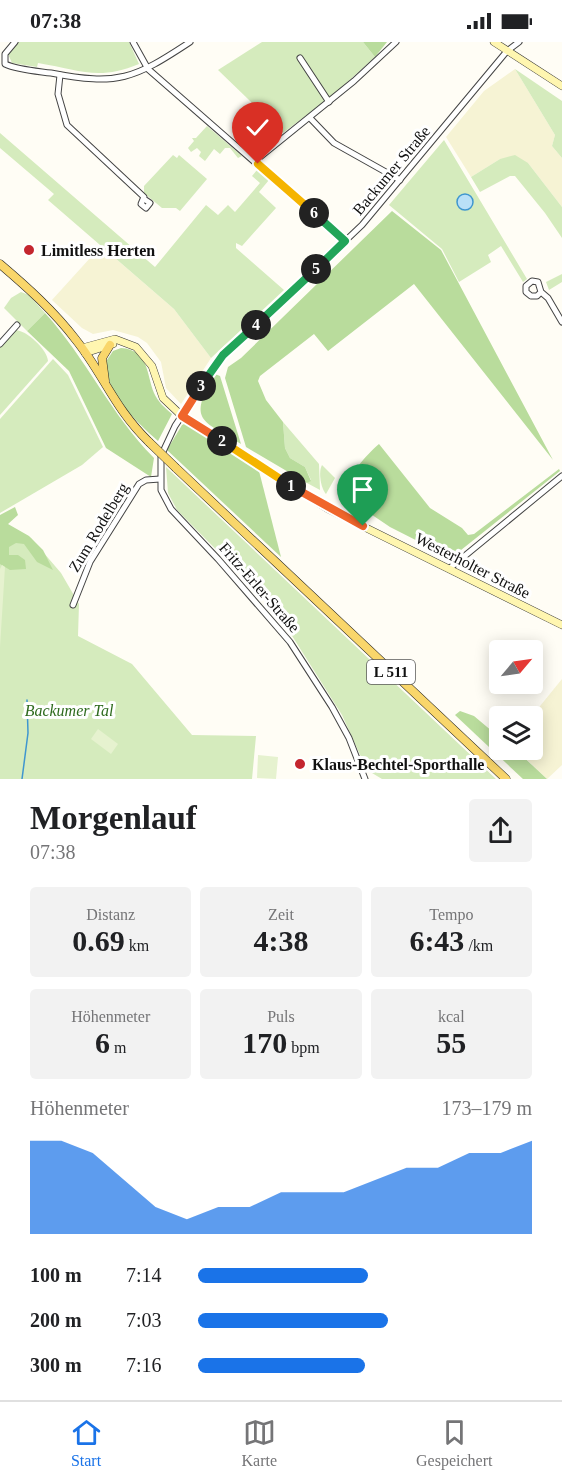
<!DOCTYPE html>
<html lang="de">
<head>
<meta charset="utf-8">
<style>
	:root { --surface:#fff; --page:#f2f2f2; --text:#202124; --muted:#757577; --line:#e0e0e0; --accent:#1a73e8 }
	body { margin:0; font-family:"Times New Roman",serif; background:var(--page); color:var(--text); height:100vh; display:flex; flex-direction:column; font-size:22px; white-space:nowrap }
	* { box-sizing:border-box; margin:0 }
	p { font-size:20px; color:var(--muted) }
	.icon { flex:none; width:33px; height:33px; fill:none; stroke:currentColor; stroke-width:2; stroke-linecap:round; stroke-linejoin:round }
	.map { position:relative; height:737px; overflow:hidden }
	.side { display:flex; flex-direction:column; background:var(--surface); flex:1 }
	.side>* { flex:none }
	.needle { width:39px; rotate:61deg }
	.fabs { position:absolute; left:489px; top:598px; display:grid; gap:12px }
	.fabs a { display:grid; place-items:center; width:54px; height:54px; border-radius:6px; background:var(--surface); box-shadow:0 3px 15px #0003; font-size:30px }
	.pin { position:absolute; display:grid; place-items:center; width:51px; height:51px; color:#fff; margin:-62px -26px; border-radius:50% 50% 50% 0; rotate:-45deg; box-shadow:0 0 6px #0007 }
	.pin .icon { rotate:45deg }
	.km { position:absolute; width:30px; height:30px; margin:-15px; border-radius:50%; background:#222; color:#fff; font-size:16px; line-height:30px; text-align:center }
	.round { display:grid; place-items:center; flex:none; width:63px; height:63px; border-radius:6px; background:var(--page) }
	.headline { display:flex; align-items:center; justify-content:space-between; height:102px; padding:0 30px }
	h1 { font-size:33px; font-weight:600; line-height:45px }
	.stats { display:grid; grid-template-columns:repeat(3,1fr); gap:9px; height:102px; padding:6px 30px }
	.stats div { display:grid; align-content:center; border-radius:6px; background:var(--page); text-align:center }
	.stats b { font-size:30px; font-weight:600 }
	.stats small { font-size:16px; font-weight:400 }
	.stats p { font-size:16px }
	.chart { height:168px; padding:12px 30px }
	.chart p { display:flex; justify-content:space-between }
	.chart svg { width:100%; height:108px; margin-top:6px; fill:var(--accent); opacity:.7 }
	ul { padding:0 30px; list-style:none; font-size:20px }
	li { display:grid; grid-template-columns:96px 72px 1fr; align-items:center; height:45px }
	li i { height:15px; border-radius:8px; background:var(--accent) }
	.status { display:flex; justify-content:space-between; align-items:center; height:42px; padding:0 30px; background:var(--surface); direction:ltr }
	.status svg { height:16px; fill:currentColor }
	.menu { display:flex; justify-content:space-around; align-items:center; height:84px; border-top:2px solid var(--line); background:var(--surface); font-size:16px; color:var(--muted) }
	.menu a { display:grid; justify-items:center; gap:3px }
	.menu .on { color:var(--accent) }
	.map>svg:first-child { display:block }
	.farmland { fill:#f6f3d4 }
	.green { fill:#d5ebbd }
	.forest { fill:#b9dc9c }
	.pitch { fill:#e6f2cf }
	.water { fill:#b9e0f7; stroke:#3f96cf; stroke-width:1.5 }
	.lines { fill:none; stroke-linecap:round; stroke-linejoin:round }
	.stream { stroke:#3f96cf; stroke-width:1.5 }
	.street-casing { stroke:#444; stroke-width:7 }
	.secondary-casing { stroke:#333; stroke-width:8 }
	.primary-casing { stroke:#222; stroke-width:9 }
	.street { stroke:#fff; stroke-width:5 }
	.secondary { stroke:#fff6b0; stroke-width:7 }
	.primary { stroke:#f9d66b; stroke-width:8 }
	.primary-bridge-casing { stroke:#222; stroke-width:9; stroke-linecap:butt }
	.primary-bridge { stroke:#f9d66b; stroke-width:8 }
	.split-1-casing { stroke:#fff; stroke-width:12 }
	.split-2-casing { stroke:#fff; stroke-width:12 }
	.split-3-casing { stroke:#fff; stroke-width:12 }
	.split-4-casing { stroke:#fff; stroke-width:12 }
	.split-5-casing { stroke:#fff; stroke-width:12 }
	.split-6-casing { stroke:#fff; stroke-width:12 }
	.split-7-casing { stroke:#fff; stroke-width:12 }
	.split-1 { stroke:#f0652b; stroke-width:8 }
	.split-2 { stroke:#f5b400; stroke-width:8 }
	.split-3 { stroke:#f0652b; stroke-width:8 }
	.split-4 { stroke:#22a559; stroke-width:8 }
	.split-5 { stroke:#22a559; stroke-width:8 }
	.split-6 { stroke:#22a559; stroke-width:8 }
	.split-7 { stroke:#f5b400; stroke-width:8 }
	.poi-dot { fill:#c4262e; stroke:#fff; stroke-width:2 }
	.labels { text-anchor:middle; stroke-width:6; stroke-linejoin:round; paint-order:stroke }
	.shield { fill:#fff; stroke:#585858; stroke-width:1.5 }
	.shield-label { font-size:15px; font-weight:bold; fill:#111 }
	.street-label { font-size:16px; fill:#111; stroke:#fff }
	.poi-label { font-size:16px; font-weight:bold; fill:#111; stroke:#fff; text-anchor:start }
	.park-label { font-size:16px; font-style:italic; fill:#2f6b1f; stroke:#fff }
</style>
</head>
<body>
<div class="status"><b>07:38</b><svg viewBox="0 0 49 12"><path d="M0 12V9h3v3zM5 12V6h3v6zM10 12V3h3v9zM15 12V0h3v12zM26 1h20v11H26zM47 4h2v5h-2z"/></svg></div>
<div class="map">
<svg width="562" height="737" viewBox="0 0 562 737">
	<rect width="100%" height="100%" fill="#fffdf5"/>
	<g class="farmland">
		<path d="M515,27L555,93L552,104L562,116V165L528,121L500,117L471,135L446,95L484,49Z"/>
		<path d="M101,204L174,267L211,316L181,362L166,346L161,320L147,301L138,295L113,288L93,292L82,286L52,258Z"/>
		<path d="M562,637V723L547,737L523,714L527,708H532L533,700L539,692L532,674Z"/>
	</g>
	<g class="green">
		<path d="M18,0H129L139,22C98,39 80,28 38,21L37,25L12,21L8,12Z"/>
		<path d="M262,0H363L375,15L333,53L283,91L218,28Z"/>
		<path d="M515,27L562,59V116L552,104L555,93Z"/>
		<path d="M207,84L242,114L238,116L230,106H225L220,112L214,107L205,119L199,114L201,110L197,106L191,110L188,106L194,99L192,96H196Z"/>
		<path d="M0,91L155,225L206,163L218,173L228,163L235,170L260,141L252,134L257,128L269,138L259,150L276,166L242,204L236,201V206L284,248L211,316L174,267L48,158L54,152L0,106Z"/>
		<path d="M444,98L527,237L523,240L501,204L488,213L491,220L459,240L442,207L389,163Z"/>
		<path d="M173,113L177,116L179,113L207,137L180,169L176,166H162L144,151V144Z"/>
		<path d="M515,113L528,121L562,165V196L545,171L515,134H510L480,150L471,135L500,117Z"/>
		<path d="M562,232V240L549,248L546,240Z"/>
		<path d="M21,250L29,253L45,271L27,289L4,266L11,256Z"/>
		<path d="M16,288C27,289 47,307 48,319L0,373V305Z"/>
		<path d="M53,317L68,333L103,405L82,423L0,471V377Z"/>
		<path d="M283,380L319,422L320,448L307,441L311,438L305,425L290,416L285,406Z"/>
		<path d="M322,423L335,436L326,452C321,447 318,430 322,423Z"/>
		<path d="M166,425L496,737H382L367,728L342,673L289,589L262,554L177,468L168,451Z"/>
		<path d="M0,480L31,496L61,531L79,562L78,594L132,622L192,693L256,694L252,737H0Z"/>
	</g>
	<g class="forest">
		<path d="M363,0H387L375,15Z"/>
		<path d="M392,169L441,208L553,418L414,242L328,309L314,292L260,334L258,339L266,358L283,380L285,406L290,416L305,425L311,439L307,441L246,405L225,336L228,325L241,316Z"/>
		<path d="M45,271C86,316 111,373 154,416L151,435L106,406L69,329L27,289Z"/>
		<path d="M121,306C149,308 146,331 154,351C158,360 165,366 172,372L158,399C137,380 103,350 107,318L113,309Z"/>
		<path d="M215,332L220,334L241,402C202,378 187,379 215,332Z"/>
		<path d="M186,381L259,429L281,515L167,408L182,383Z"/>
		<path d="M379,402L430,466L462,486L468,493L474,492L559,427L560,429L451,516L390,485L347,456L344,450C349,433 365,414 379,402Z"/>
		<path d="M15,465L18,473L8,482L29,494L43,508L53,528L37,520L24,502L16,501L9,505V513H18L25,518L26,527L10,528L0,522V473Z"/>
		<path d="M460,669L474,674L499,695L500,708H516L547,737H523L455,673Z"/>
	</g>
	<g class="pitch">
		<path d="M2,523L5,525L0,605V527Z"/>
		<path d="M98,687L118,702L111,712L91,697Z"/>
		<path d="M258,713L278,715L276,737L257,736Z"/>
	</g>
	<circle class="water" cx="465" cy="160" r="8"/>
	<g class="lines">
		<path class="stream" d="M22,737L28,691L27,658"/>
		<g class="street-casing">
			<g id="street">
				<path d="M15,0L5,12V22C18,28 36,29 51,31C118,44 134,37 190,0"/>
				<path d="M133,0L148,27L345,199"/>
				<path d="M300,16L329,60"/>
				<path d="M60,33L58,52L67,83L144,155L141,162L146,166L150,161L144,157"/>
				<path d="M310,76L334,101L400,138"/>
				<path d="M255,119L354,39L396,0"/>
				<path d="M541,250L537,254H531L526,250V244L532,239L538,240L541,250L548,256L562,280"/>
				<path d="M0,302L17,283"/>
				<path d="M450,526L562,434"/>
				<path d="M73,563L90,520L139,442L146,438L160,437"/>
				<path d="M365,737L349,696L332,665L290,600L218,517L171,467L161,448V414L175,384L216,322L362,183L507,9L519,0"/>
			</g>
		</g>
		<g class="secondary-casing">
			<g id="secondary">
				<path d="M494,0L562,44"/>
				<path d="M82,306L115,297L136,305L152,324L163,356L182,374L328,467L562,583"/>
				<path d="M85,311L113,302"/>
			</g>
		</g>
		<g class="primary-casing">
			<g id="primary">
				<path d="M0,222C27,245 54,269 76,298C104,333 114,366 149,400"/>
				<path d="M105,339L102,316L110,303"/>
				<path d="M176,426L506,737"/>
			</g>
		</g>
		<use href="#street" class="street"/>
		<use href="#secondary" class="secondary"/>
		<use href="#primary" class="primary"/>
		<g class="primary-bridge-casing">
			<path id="primary-bridge" d="M149,400L176,426"/>
		</g>
		<use href="#primary-bridge" class="primary-bridge"/>
	</g>
	<g class="lines">
		<g class="split-1-casing">
			<path id="split-1" d="M291,444L363,484"/>
		</g>
		<g class="split-2-casing">
			<path id="split-2" d="M222,399L291,444"/>
		</g>
		<g class="split-3-casing">
			<path id="split-3" d="M201,344L182,374L222,399"/>
		</g>
		<g class="split-4-casing">
			<path id="split-4" d="M201,344L223,313L256,283"/>
		</g>
		<g class="split-5-casing">
			<path id="split-5" d="M256,283L316,227"/>
		</g>
		<g class="split-6-casing">
			<path id="split-6" d="M314,171L345,199L316,227"/>
		</g>
		<g class="split-7-casing">
			<path id="split-7" d="M258,122L314,171"/>
		</g>
		<use href="#split-1" class="split-1"/>
		<use href="#split-2" class="split-2"/>
		<use href="#split-3" class="split-3"/>
		<use href="#split-4" class="split-4"/>
		<use href="#split-5" class="split-5"/>
		<use href="#split-6" class="split-6"/>
		<use href="#split-7" class="split-7"/>
	</g>
	<g class="poi-dot">
		<circle cx="29" cy="208" r="6"/>
		<circle cx="300" cy="722" r="6"/>
	</g>
	<g class="labels">
		<rect class="shield" x="367" y="618" width="48" height="24" rx="4.5"/>
		<g class="shield-label">
			<text x="391" y="635">L 511</text>
		</g>
		<g class="street-label">
			<text transform="translate(391 128) rotate(-50)" y="6">Backumer Straße</text>
			<text transform="translate(98 485) rotate(-59)" y="6">Zum Rodelberg</text>
			<text transform="translate(473 523) rotate(27)" y="6">Westerholter Straße</text>
			<text transform="translate(260 545) rotate(49)" y="6">Fritz-Erler-Straße</text>
		</g>
		<g class="poi-label">
			<text x="41" y="214">Limitless Herten</text>
			<text x="312" y="728">Klaus-Bechtel-Sporthalle</text>
		</g>
		<g class="park-label">
			<text x="69" y="674">Backumer Tal</text>
		</g>
	</g>
</svg>
<div class="fabs">
<a><svg class="needle" viewBox="-14 -14 28 28"><path d="M0-13l5 13h-10z" fill="#e53935"/><path d="M0 13l5-13h-10z" fill="#757577"/></svg></a>
<a><svg class="icon" aria-label="layers" viewBox="0 0 24 24"><path d="M12 4l9 5-9 5-9-5zM3 14l9 5 9-5"/></svg></a>
</div>
<div class="pin" style="left:363px;top:484px;background:#1e9e55"><svg class="icon" aria-label="arrive" viewBox="0 0 24 24"><path d="M6 21V4h12l-3 4 3 4H6"/></svg></div>
<div class="pin" style="left:258px;top:122px;background:#d93025"><svg class="icon" aria-label="check" viewBox="0 0 24 24"><path d="M5 12l5 5 9-10"/></svg></div>
<b class="km" style="left:291px;top:444px">1</b>
<b class="km" style="left:222px;top:399px">2</b>
<b class="km" style="left:201px;top:344px">3</b>
<b class="km" style="left:256px;top:283px">4</b>
<b class="km" style="left:316px;top:227px">5</b>
<b class="km" style="left:314px;top:171px">6</b>
</div>
<section class="side">
<div class="headline"><div><h1>Morgenlauf</h1><p>07:38</p></div><a class="round"><svg class="icon" aria-label="share" viewBox="0 0 24 24"><path d="M12 15V3M7 8l5-5 5 5M5 13v7h14v-7"/></svg></a></div>
<div class="stats">
<div><p>Distanz</p><b>0.69<small> km</small></b></div>
<div><p>Zeit</p><b>4:38</b></div>
<div><p>Tempo</p><b>6:43<small> /km</small></b></div>
</div>
<div class="stats">
<div><p>Höhenmeter</p><b>6<small> m</small></b></div>
<div><p>Puls</p><b>170<small> bpm</small></b></div>
<div><p>kcal</p><b>55</b></div>
</div>
<div class="chart"><p><span>Höhenmeter</span>173–179 m</p>
<svg viewBox="0 0 160 44" preserveAspectRatio="none"><path d="M0 44V6L10 6L20 11L30 22L40 33L50 38L60 33L70 33L80 27L90 27L100 27L110 22L120 17L130 17L140 11L150 11L160 6V44z"/></svg>
</div>
<ul>
<li><b>100 m</b>7:14<i style="width:51%"></i></li>
<li><b>200 m</b>7:03<i style="width:57%"></i></li>
<li><b>300 m</b>7:16<i style="width:50%"></i></li>
</ul>
</section>
<nav class="menu">
<a class="on"><svg class="icon" aria-label="home" viewBox="0 0 24 24"><path d="M3 11l9-7 9 7M6 9v11h12V9"/></svg>Start</a>
<a><svg class="icon" aria-label="map" viewBox="0 0 24 24"><path d="M3 6l6-2 6 2 6-2v14l-6 2-6-2-6 2zM9 4v14M15 6v14"/></svg>Karte</a>
<a><svg class="icon" aria-label="saved" viewBox="0 0 24 24"><path d="M7 4h10v16l-5-4-5 4z"/></svg>Gespeichert</a>
</nav>
</body>
</html>
